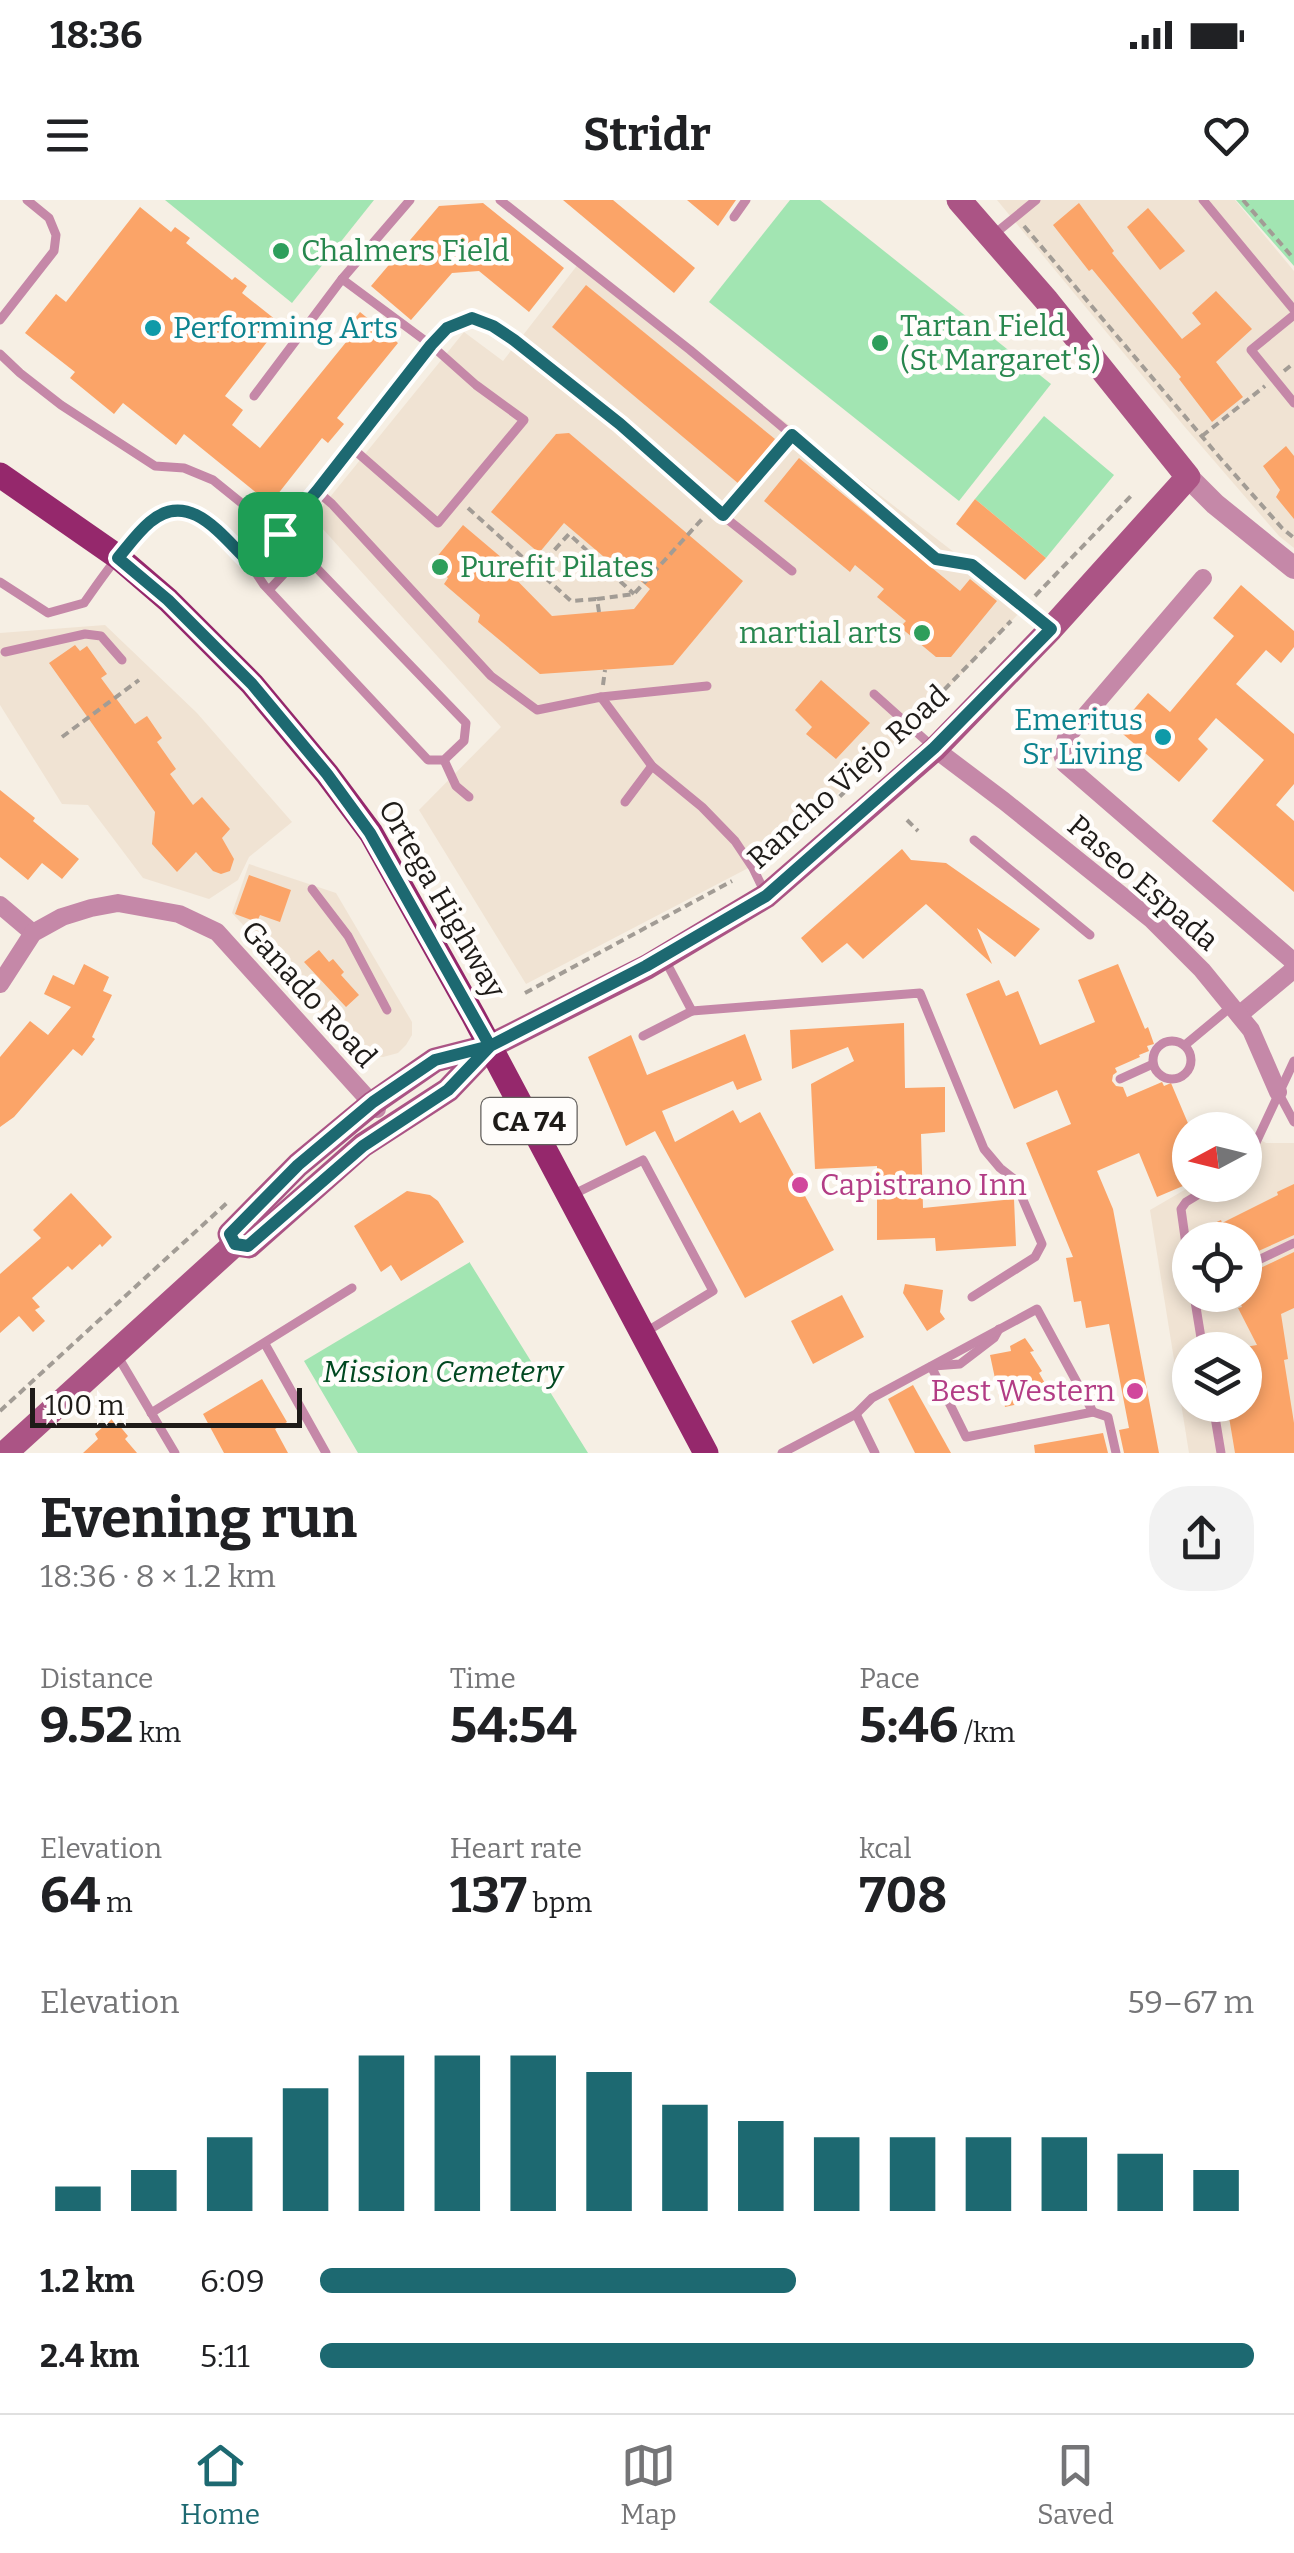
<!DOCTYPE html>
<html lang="en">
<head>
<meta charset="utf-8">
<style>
	:root { --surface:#fff; --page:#f2f2f2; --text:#202124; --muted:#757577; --line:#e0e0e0; --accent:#1d6971 }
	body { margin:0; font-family:Bitter,serif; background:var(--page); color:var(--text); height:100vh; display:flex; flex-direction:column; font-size:38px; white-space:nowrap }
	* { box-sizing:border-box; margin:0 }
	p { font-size:32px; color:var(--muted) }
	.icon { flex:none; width:55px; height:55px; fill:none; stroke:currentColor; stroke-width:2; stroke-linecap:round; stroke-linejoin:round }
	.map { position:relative; height:1253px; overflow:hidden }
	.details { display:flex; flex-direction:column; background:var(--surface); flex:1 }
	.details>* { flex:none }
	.needle { width:65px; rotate:263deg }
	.tools { position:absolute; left:1172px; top:912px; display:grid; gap:20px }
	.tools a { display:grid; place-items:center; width:90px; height:90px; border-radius:50%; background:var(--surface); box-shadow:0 5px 15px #0003; font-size:50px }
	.scale { position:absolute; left:30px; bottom:25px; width:272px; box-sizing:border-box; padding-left:10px; border:5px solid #1e1b18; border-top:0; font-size:28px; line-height:35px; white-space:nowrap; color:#1e1b18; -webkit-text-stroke:8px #fffdfb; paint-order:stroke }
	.pin { position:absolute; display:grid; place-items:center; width:85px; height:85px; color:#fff; margin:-42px; border-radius:20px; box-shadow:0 5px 15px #0006 }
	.round { display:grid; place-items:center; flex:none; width:105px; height:105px; border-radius:40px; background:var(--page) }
	.summary { display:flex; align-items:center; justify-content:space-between; height:170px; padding:0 40px }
	h1 { font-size:55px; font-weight:700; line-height:75px }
	.figures { display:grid; grid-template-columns:repeat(3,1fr); gap:15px; height:170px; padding:10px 40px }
	.figures div { display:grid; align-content:center }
	.figures b { font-size:50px; font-weight:700 }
	.figures small { font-size:28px; font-weight:400 }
	.figures p { font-size:28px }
	.chart { height:280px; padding:20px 40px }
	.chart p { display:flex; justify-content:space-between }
	.chart svg { width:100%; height:180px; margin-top:10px; stroke:var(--accent); stroke-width:6 }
	ul { padding:0 40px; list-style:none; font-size:32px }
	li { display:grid; grid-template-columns:160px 120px 1fr; align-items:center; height:75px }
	li i { height:25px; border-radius:12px; background:var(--accent) }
	.status { display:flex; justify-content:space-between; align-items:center; height:70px; padding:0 50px; background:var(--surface); direction:ltr }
	.status svg { height:28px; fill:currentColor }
	header { display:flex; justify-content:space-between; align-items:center; height:130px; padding:0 40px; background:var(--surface); font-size:45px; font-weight:700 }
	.menu { display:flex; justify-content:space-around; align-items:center; height:140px; border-top:2px solid var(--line); background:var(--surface); font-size:28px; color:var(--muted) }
	.menu a { display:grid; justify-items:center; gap:5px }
	.menu .selected { color:var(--accent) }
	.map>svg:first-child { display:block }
	.built { fill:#f0e3d3; fill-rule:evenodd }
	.green { fill:#a2e5b2 }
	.building { fill:#fba468 }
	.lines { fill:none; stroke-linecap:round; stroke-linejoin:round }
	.path { stroke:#a29c95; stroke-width:4; stroke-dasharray:8 5; stroke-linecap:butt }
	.service { stroke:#c588a8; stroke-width:9 }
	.minor { stroke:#c588a8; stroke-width:18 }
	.tertiary { stroke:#c588a8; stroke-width:22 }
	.secondary { stroke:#ab5485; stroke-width:25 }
	.primary { stroke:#95286c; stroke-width:25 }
	.route-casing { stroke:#fff; stroke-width:20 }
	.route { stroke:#1d6971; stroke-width:12 }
	.leisure-dot { fill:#2e9e5b; stroke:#fffdfb; stroke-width:4 }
	.culture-dot { fill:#0f9aa8; stroke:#fffdfb; stroke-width:4 }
	.hotel-dot { fill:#d1479c; stroke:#fffdfb; stroke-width:4 }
	.labels { text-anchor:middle; stroke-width:9; stroke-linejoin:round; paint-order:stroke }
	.shield { fill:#fffdfb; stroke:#625f5c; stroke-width:2.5 }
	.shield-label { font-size:28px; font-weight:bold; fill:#1e1b18 }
	.leisure-label { font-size:30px; fill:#27864d; stroke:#fffdfb; text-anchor:start }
	.culture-label { font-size:30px; fill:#0d838f; stroke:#fffdfb; text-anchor:start }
	.street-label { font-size:30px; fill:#1e1b18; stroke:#fffdfb }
	.hotel-label { font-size:30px; fill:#b23c85; stroke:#fffdfb; text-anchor:start }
	.park-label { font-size:30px; font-style:italic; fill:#004820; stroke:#fffdfb }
</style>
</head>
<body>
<div class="status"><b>18:36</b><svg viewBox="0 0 49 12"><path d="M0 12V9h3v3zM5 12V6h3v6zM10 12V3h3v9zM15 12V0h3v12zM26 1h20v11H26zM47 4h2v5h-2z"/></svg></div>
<header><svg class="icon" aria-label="menu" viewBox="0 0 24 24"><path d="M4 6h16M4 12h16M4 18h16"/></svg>Stridr<svg class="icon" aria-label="heart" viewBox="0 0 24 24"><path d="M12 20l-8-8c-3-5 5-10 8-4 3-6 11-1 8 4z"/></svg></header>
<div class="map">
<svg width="1294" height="1253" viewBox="0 0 1294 1253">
	<rect width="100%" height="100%" fill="#f6efe4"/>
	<g class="built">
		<path d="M997,0H1235L1294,71V348L1279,336L1184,226Z"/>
		<path d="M579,63L1025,407L893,546L756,664L526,784L419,610L501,527L313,318L464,132L503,161Z"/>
		<path d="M105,425L197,513L292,622L249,657L238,680L209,699L143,678L88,605L62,604L0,505V433Z"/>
		<path d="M249,664L336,693L412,822V835L406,845L398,853L383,857L369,856L358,849L232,713Z"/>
		<path d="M1245,931L1266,943H1294V1253H1189L1150,1010L1193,985H1245ZM1190,1040H1245V1095H1190ZM1190,1150H1245V1205H1190Z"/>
	</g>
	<g class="green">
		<path d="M165,0H374L292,103Z"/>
		<path d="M790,0H820L1051,184L959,301L709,102Z"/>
		<path d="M1236,0H1294V66Z"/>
		<path d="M1044,216L1114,275L1046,358L975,299Z"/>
		<path d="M470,1062V1063L588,1253H358L304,1161Z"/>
	</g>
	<g class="building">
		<path d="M563,0H613L695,68L674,93Z"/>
		<path d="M687,0H736L718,26Z"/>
		<path d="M483,3L564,68L529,112L479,71L452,73L411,120L371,86L439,6Z"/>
		<path d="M1079,3L1114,51L1112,53L1182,139L1201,124L1192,113L1216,91L1252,129L1216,162L1243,197L1212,222L1179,179L1181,177L1092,69L1089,71L1053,25Z"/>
		<path d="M140,7L171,32L175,27L190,38L186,43L232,80L235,77L247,86L242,93L281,124L225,196L243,210L232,225L260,248L347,141L341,136L360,112L398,143L337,218L344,224L328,243L322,238L270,304L184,234L176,245L123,203L114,214L70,178L75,172L25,133L56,94L66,102Z"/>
		<path d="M1148,8L1185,51L1160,70L1127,27Z"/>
		<path d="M586,85L775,239L739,284L552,127Z"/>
		<path d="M569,233L743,381L673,465L540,474L478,422L480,415L444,384L448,378L431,364L463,325L502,358L501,364L552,416L634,409L650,389L621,364L617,368L564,323L539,353L491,312L556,234Z"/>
		<path d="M1286,246L1294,256V319L1276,297L1280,290L1263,266Z"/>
		<path d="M799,258L960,391L970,379L997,401L951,457H936L900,427L906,421L877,397L884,389L855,365L850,372L764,301Z"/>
		<path d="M975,299L1046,358L1025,380L956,324Z"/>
		<path d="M1241,385L1294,431V447L1281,463L1266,450L1236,484L1294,534V584L1276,605L1294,621V692L1212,621L1264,560L1216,518L1198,539L1208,549L1179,582L1117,529L1148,493L1170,512L1234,436L1213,418Z"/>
		<path d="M75,445L80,451L87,446L107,474L101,478L135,524L147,516L162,538L157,542L176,569L170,574L193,605L202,597L230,629L222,638L234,659L230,671L221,674L213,671L196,652L177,672L152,644L155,612L49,463Z"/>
		<path d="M821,480L870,523L836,559L806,534L812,527L795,510Z"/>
		<path d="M0,590L35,618L33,621L79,659L62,679L42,663L28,680L0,657Z"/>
		<path d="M902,649L911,660L946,663L1040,729L1015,757L977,728L992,764L926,704L863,759L847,743L822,763L801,738Z"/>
		<path d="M249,675L291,690L280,722L260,715L257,722L235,714Z"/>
		<path d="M319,750L329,762L333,759L344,772L341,775L359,795L346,807L304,762Z"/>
		<path d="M84,764L109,777L103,791L112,795L92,837L95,839L82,856L73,849L14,917L0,927V857L30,821L48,835L71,807L44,794L53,775L74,785Z"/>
		<path d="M1118,764L1145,829L1148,827L1154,844L1147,846L1149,851L1139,855L1140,857L1115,868L1117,872L1113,875L1112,881L1116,886L1123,887L1127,897L1162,882L1164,886L1171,883L1190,928V983L1157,997L1139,953L1097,971L1113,1009L1159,1253H1124L1119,1230L1129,1228L1109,1124L1086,1128L1081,1101L1074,1102L1066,1058L1073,1057L1026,943L1071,924L1057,890L1014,909L966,794L999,780L1006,796L1018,791L1040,845L1095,822L1078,780Z"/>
		<path d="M904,823L905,888L945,887V932L921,934L923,1008L1014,999L1016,1046L936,1051L935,1038L877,1040V966L815,969L811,884L854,861L848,847L792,869L790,830Z"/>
		<path d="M745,834L762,880L737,890L733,881L662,911L675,942L733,910L740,923L760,912L834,1050L745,1098L655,931L626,946L588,857L631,835L647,875Z"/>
		<path d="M1294,984V1035L1245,1057V1040H1206L1201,1029L1221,1020L1222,1023L1278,995L1277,992Z"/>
		<path d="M407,991L430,995L438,1001L464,1042L401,1081L391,1065L381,1072L354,1026Z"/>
		<path d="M71,993L112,1037L102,1047L100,1044L72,1070L68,1066L32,1098L40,1107L35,1110L45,1121L33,1132L19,1116L0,1133V1074L41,1038L33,1030Z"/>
		<path d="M1294,1052V1108L1281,1114L1288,1159L1284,1160L1294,1223V1253H1235L1227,1205H1245V1147L1257,1145L1238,1108L1242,1107L1237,1095H1245V1072H1252Z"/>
		<path d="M905,1084L943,1090L940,1112L945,1119L927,1131L903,1093Z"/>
		<path d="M842,1095L864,1137L813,1164L791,1121Z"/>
		<path d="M1025,1138L1034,1151L1030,1152L1042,1171L1039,1173L1046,1185L1014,1205L1005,1207L1003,1196L999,1197L990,1155L1011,1151L1010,1146Z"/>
		<path d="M262,1179L287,1222L275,1229L288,1253H224L203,1214Z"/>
		<path d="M913,1185L951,1253H915L888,1199Z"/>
		<path d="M113,1218L128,1236L125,1239L137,1253H83L98,1239L95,1234Z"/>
		<path d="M1103,1233L1108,1253H1035L1034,1245Z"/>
	</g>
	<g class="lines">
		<g class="path">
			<path d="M1243,0L1294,59"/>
			<path d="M1024,26L1221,259L1282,328L1294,338"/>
			<path d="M1284,171L1294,163"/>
			<path d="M1202,236L1265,186"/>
			<path d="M468,308L571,401L597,399"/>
			<path d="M537,369L569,334L634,394"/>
			<path d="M1035,396L1131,296"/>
			<path d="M599,412L597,399L634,394L703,318"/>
			<path d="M603,485L605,470"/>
			<path d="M944,490L1011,421"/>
			<path d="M62,537L139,480"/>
			<path d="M907,620L918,631"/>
			<path d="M771,656C815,621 855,584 893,542"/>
			<path d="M525,793L732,681"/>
			<path d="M0,1211L229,1001"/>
		</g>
		<g class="service">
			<path d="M500,0L690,150L792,235L935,359L972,365L1050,428"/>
			<path d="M1203,0L1294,110"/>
			<path d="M734,17L746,0"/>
			<path d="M992,36L1036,0"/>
			<path d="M342,79L431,145L476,185L524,220L438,323L351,247"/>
			<path d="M1294,115L1251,150L1294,203"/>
			<path d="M0,120L54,51L56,35L49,18L27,0"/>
			<path d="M0,154L20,173L61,205L155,266L184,268L213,280L280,334"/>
			<path d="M254,196L342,79L410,0"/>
			<path d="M317,291L332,304L491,476L537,510L601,497L652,566L702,607L735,641L753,668L765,693"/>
			<path d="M723,315L792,235"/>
			<path d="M248,361L264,385L428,560H444L464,541L466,523L307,358L295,362L269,390"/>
			<path d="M0,382L48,413L84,403C102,378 153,298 189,311C209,318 232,346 248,361L260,359L317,291L431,145L447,127L472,118L493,126L514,140L621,224L712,307L792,371"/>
			<path d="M5,452L85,434L101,436L122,460"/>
			<path d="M874,494L933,547"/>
			<path d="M601,497L707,486"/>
			<path d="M444,560L456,586L469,597"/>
			<path d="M625,602L652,566"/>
			<path d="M974,640L1090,735"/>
			<path d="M312,689L348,736L387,810"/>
			<path d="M664,758L692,811"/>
			<path d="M643,836L692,811L920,793L984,949L1000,968L1014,979L1042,1044L1035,1057L972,1097"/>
			<circle cx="1172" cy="860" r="19"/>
			<path d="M1185,845L1232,806"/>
			<path d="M1120,879L1153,864"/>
			<path d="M1278,892L1294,922"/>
			<path d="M1245,966L1294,861"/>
			<path d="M570,996L643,960L713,1091L644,1133"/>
			<path d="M1248,1065L1294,1043"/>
			<path d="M1190,1073L1181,1009L1186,1002L1214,985"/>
			<path d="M1194,1095L1203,1150"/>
			<path d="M265,1144L326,1253"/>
			<path d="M117,1155L175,1253"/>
			<path d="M934,1166L960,1164L994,1138L999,1129"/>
			<path d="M1213,1205L1221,1253"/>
			<path d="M1093,1212L1108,1217L1116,1253"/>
			<path d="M151,1213L352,1088"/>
			<path d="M856,1214L875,1253"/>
			<path d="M782,1253L856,1214L872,1198L1037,1109L1093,1212L966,1237L931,1166"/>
		</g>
		<g class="minor">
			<path d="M1203,378L1066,538L1062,554L1065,564L1294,762L1292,771L1239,815"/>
			<path d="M935,549L1004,601L1151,719L1202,770L1251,830L1278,892"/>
			<path d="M0,705L33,733"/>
			<path d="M0,784L33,733L62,717L91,708L118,703L179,714L217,732L377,909"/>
		</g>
		<path class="tertiary" d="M1188,277L1215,304L1294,368"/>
		<g class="secondary">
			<path d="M235,1044L230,1034L298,965L373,903L435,860L490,846L647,767L766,696L935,549L1051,429L1188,277L1047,101L959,0"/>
			<path d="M5,1253L235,1044L249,1046L363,945L448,890L490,846"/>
		</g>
		<path class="primary" d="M0,275L118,357L168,400L252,484L327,574L371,633L473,815L706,1253"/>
	</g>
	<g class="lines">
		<g class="route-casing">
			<path id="route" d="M280,334L260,360L248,361C221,335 189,289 150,322C138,332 128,346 118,358L168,400L252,484L327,574L370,633L490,846L448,890L363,946L248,1046L235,1044L230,1034L298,965L373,902L435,860L490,846L646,766L766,696L934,548L1051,429L972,365L936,359L792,235L723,315L620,224L514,140L493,126L472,118L447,128L431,145L317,291L280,334"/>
		</g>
		<use href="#route" class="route"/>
	</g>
	<g class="leisure-dot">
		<circle cx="281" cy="51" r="10"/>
		<circle cx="880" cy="143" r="10"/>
		<circle cx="440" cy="367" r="10"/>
		<circle cx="922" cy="433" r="10"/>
	</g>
	<g class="culture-dot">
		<circle cx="153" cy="128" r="10"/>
		<circle cx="1163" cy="537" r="10"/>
	</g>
	<g class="hotel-dot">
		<circle cx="800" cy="985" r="10"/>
		<circle cx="1135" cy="1191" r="10"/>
	</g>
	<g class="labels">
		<rect class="shield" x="481.5" y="898" width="95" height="46" rx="8"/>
		<g class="shield-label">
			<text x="529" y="931">CA 74</text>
		</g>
		<g class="leisure-label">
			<text x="301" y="61">Chalmers Field</text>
			<text x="900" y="136">Tartan Field<tspan x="900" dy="34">(St Margaret's)</tspan></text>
			<text x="460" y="377">Purefit Pilates</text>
			<text x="902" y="443" text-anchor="end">martial arts</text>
		</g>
		<g class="culture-label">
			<text x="173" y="138">Performing Arts</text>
			<text x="1143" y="530" text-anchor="end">Emeritus<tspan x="1143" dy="34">Sr Living</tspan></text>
		</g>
		<g class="street-label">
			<text transform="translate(848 577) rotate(-42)" y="10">Rancho Viejo Road</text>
			<text transform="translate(1143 683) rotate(41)" y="10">Paseo Espada</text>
			<text transform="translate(442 699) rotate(60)" y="10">Ortega Highway</text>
			<text transform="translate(309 794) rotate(48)" y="10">Ganado Road</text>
		</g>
		<g class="hotel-label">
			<text x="820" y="995">Capistrano Inn</text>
			<text x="1115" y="1201" text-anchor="end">Best Western</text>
		</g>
		<g class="park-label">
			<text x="443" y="1182">Mission Cemetery</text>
		</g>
	</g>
</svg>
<div class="tools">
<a><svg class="needle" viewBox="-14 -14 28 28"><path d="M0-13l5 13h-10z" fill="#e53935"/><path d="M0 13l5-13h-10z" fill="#757577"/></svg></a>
<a><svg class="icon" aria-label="locate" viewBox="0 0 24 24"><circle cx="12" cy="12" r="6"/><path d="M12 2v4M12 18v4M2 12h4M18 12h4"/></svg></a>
<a><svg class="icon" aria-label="layers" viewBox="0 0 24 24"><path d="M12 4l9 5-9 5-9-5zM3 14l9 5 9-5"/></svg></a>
</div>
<div class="scale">100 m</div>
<div class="pin" style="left:280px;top:334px;background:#1e9e55"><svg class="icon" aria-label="arrive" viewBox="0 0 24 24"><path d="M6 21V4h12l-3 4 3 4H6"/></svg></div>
</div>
<section class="details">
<div class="summary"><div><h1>Evening run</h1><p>18:36 · 8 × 1.2 km</p></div><a class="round"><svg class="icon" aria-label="share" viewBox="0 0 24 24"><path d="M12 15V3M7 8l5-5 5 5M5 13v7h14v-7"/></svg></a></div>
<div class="figures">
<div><p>Distance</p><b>9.52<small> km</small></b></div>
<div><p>Time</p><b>54:54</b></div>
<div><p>Pace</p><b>5:46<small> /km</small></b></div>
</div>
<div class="figures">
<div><p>Elevation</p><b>64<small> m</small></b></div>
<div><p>Heart rate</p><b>137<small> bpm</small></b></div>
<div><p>kcal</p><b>708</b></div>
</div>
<div class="chart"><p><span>Elevation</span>59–67 m</p>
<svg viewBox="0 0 160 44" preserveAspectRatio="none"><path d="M5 44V38M15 44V34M25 44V26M35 44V14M45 44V6M55 44V6M65 44V6M75 44V10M85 44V18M95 44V22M105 44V26M115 44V26M125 44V26M135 44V26M145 44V30M155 44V34"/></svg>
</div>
<ul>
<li><b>1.2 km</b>6:09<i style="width:51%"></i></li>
<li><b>2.4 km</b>5:11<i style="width:100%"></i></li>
</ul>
</section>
<nav class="menu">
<a class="selected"><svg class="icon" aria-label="home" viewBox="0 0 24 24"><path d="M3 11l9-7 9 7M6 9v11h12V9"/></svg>Home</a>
<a><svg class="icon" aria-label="map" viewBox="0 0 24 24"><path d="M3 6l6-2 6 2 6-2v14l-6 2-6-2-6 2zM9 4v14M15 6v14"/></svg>Map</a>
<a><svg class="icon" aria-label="saved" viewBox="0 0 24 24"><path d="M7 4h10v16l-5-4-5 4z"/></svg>Saved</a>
</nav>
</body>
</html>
